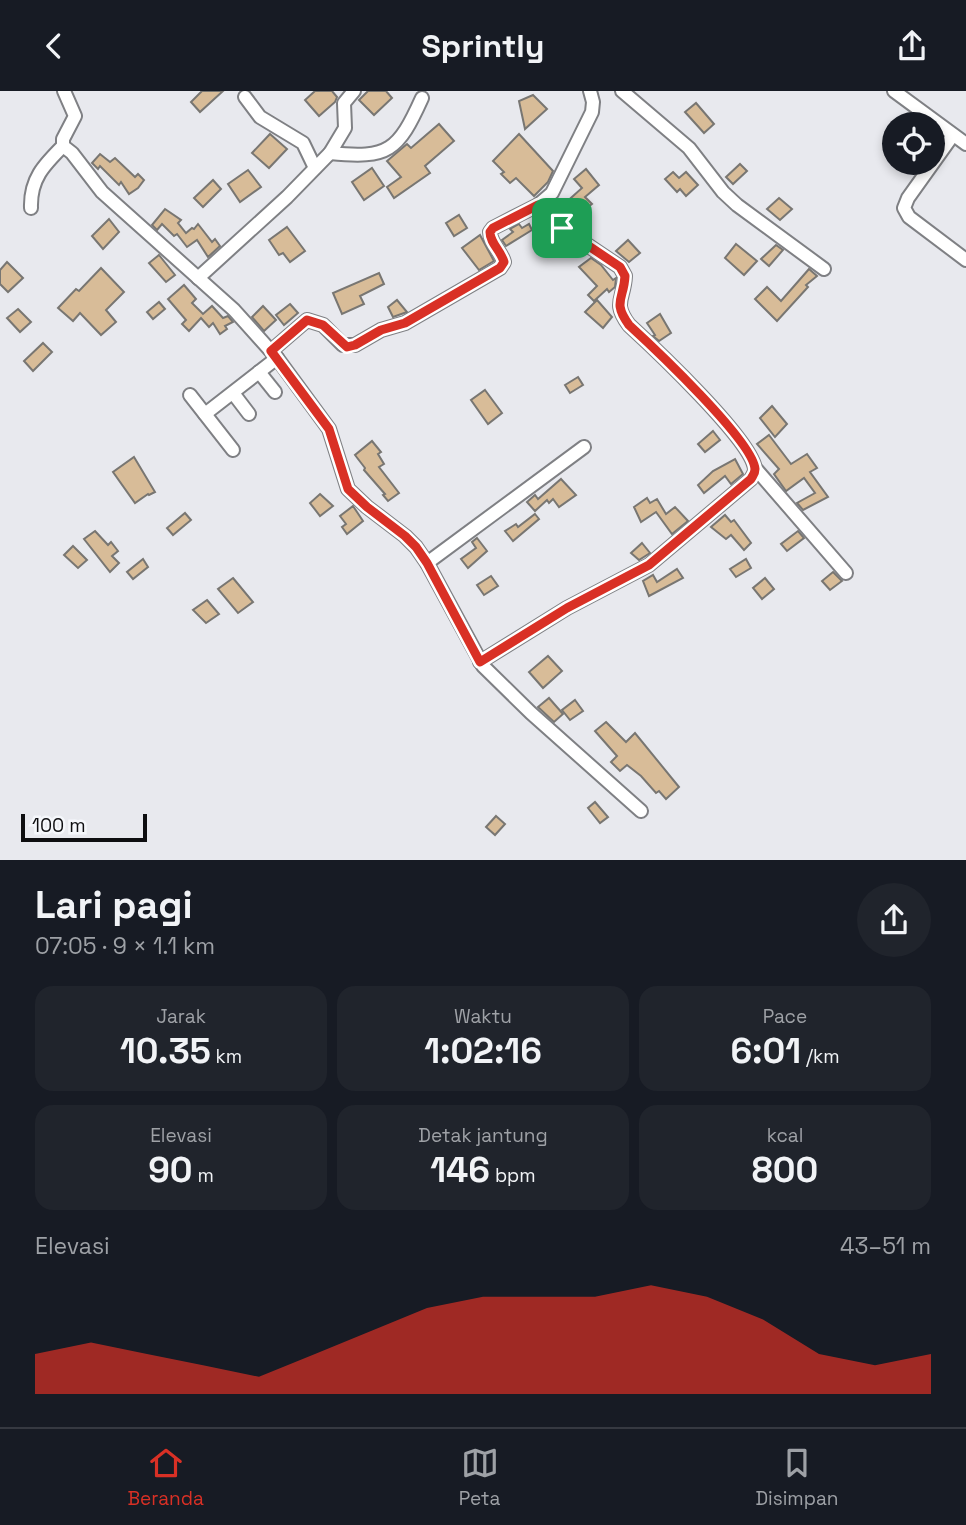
<!DOCTYPE html>
<html lang="id">
<head>
<meta charset="utf-8">
<style>
	:root { --surface:#171b24; --page:#20242c; --text:#f1f3f6; --muted:#9ea1a6; --line:#363941; --accent:#d93025 }
	body { margin:0; font-family:"Space Grotesk",sans-serif; background:var(--page); color:var(--text); height:100vh; display:flex; flex-direction:column; font-size:26px; white-space:nowrap }
	* { box-sizing:border-box; margin:0 }
	p { font-size:23px; color:var(--muted) }
	.icon { flex:none; width:38px; height:38px; fill:none; stroke:currentColor; stroke-width:2; stroke-linecap:round; stroke-linejoin:round }
	.map { position:relative; height:769px; overflow:hidden }
	.panel { display:flex; flex-direction:column; background:var(--surface); flex:1 }
	.panel>* { flex:none }
	.controls { position:absolute; left:882px; top:21px; display:grid; gap:14px }
	.controls a { display:grid; place-items:center; width:63px; height:63px; border-radius:50%; background:var(--surface); box-shadow:0 4px 10px #0003; font-size:35px }
	.scale { position:absolute; left:21px; bottom:18px; width:126px; box-sizing:border-box; padding-left:7px; border:4px solid #0e0e10; border-top:0; font-size:19px; line-height:24px; white-space:nowrap; color:#0e0e10; -webkit-text-stroke:5px #f5f7fb; paint-order:stroke }
	.pin { position:absolute; display:grid; place-items:center; width:60px; height:60px; color:#fff; margin:-30px; border-radius:14px; box-shadow:0 4px 10px #0006 }
	.round { display:grid; place-items:center; flex:none; width:74px; height:74px; border-radius:37px; background:var(--page) }
	.summary { display:flex; align-items:center; justify-content:space-between; height:119px; padding:0 35px }
	h1 { font-size:38px; font-weight:700; line-height:52px }
	.stats { display:grid; grid-template-columns:repeat(3,1fr); gap:10px; height:119px; padding:7px 35px }
	.stats div { display:grid; align-content:center; border-radius:18px; background:var(--page); text-align:center }
	.stats b { font-size:35px; font-weight:700 }
	.stats small { font-size:19px; font-weight:400 }
	.stats p { font-size:19px }
	.chart { height:196px; padding:14px 35px }
	.chart p { display:flex; justify-content:space-between }
	.chart svg { width:100%; height:126px; margin-top:7px; fill:var(--accent); opacity:.7 }
	header { display:flex; justify-content:space-between; align-items:center; height:91px; padding:0 35px; background:var(--surface); font-size:32px; font-weight:700 }
	.dock { display:flex; justify-content:space-around; align-items:center; height:98px; border-top:2px solid var(--line); background:var(--surface); font-size:19px; color:var(--muted) }
	.dock a { display:grid; justify-items:center; gap:4px }
	.dock .on { color:var(--accent) }
	.map>svg:first-child { display:block }
	.building { fill:#d8bc98; stroke:#787672; stroke-width:2 }
	.lines { fill:none; stroke-linecap:round; stroke-linejoin:round }
	.minor-casing { stroke:#7f8084; stroke-width:16 }
	.minor { stroke:#fff; stroke-width:12 }
	.route-casing { stroke:#fff; stroke-width:14 }
	.route { stroke:#d93025; stroke-width:9 }
</style>
</head>
<body>
<header><svg class="icon" aria-label="back" viewBox="0 0 24 24"><path d="M15 5l-7 7 7 7"/></svg>Sprintly<svg class="icon" aria-label="share" viewBox="0 0 24 24"><path d="M12 15V3M7 8l5-5 5 5M5 13v7h14v-7"/></svg></header>
<div class="map">
<svg width="966" height="769" viewBox="0 0 966 769">
	<rect width="100%" height="100%" fill="#e8e9ee"/>
	<g class="building">
		<path d="M202,0H223L200,21L191,11Z"/>
		<path d="M315,0H332L337,6L335,11L319,25L305,9Z"/>
		<path d="M368,0H386L392,7L374,24L359,9Z"/>
		<path d="M533,4L547,18L525,38L519,10Z"/>
		<path d="M696,12L714,33L704,42L685,21Z"/>
		<path d="M439,33L454,50L425,75L430,82L394,107L387,96L401,86L387,70L407,53L411,57Z"/>
		<path d="M270,43L287,58L269,77L252,62Z"/>
		<path d="M519,43L553,80L548,91L534,105L516,87L510,92L501,83L504,81L493,70Z"/>
		<path d="M100,63L110,71L115,67L135,86L138,83L144,89L138,97L129,103L121,91L119,94L100,75L98,78L92,72Z"/>
		<path d="M740,73L747,80L733,93L726,86Z"/>
		<path d="M372,77L384,95L364,109L352,91Z"/>
		<path d="M586,78L599,94L585,106L592,113L569,131L554,117L560,111L563,114L582,97L574,88Z"/>
		<path d="M248,79L261,96L240,111L228,93Z"/>
		<path d="M673,81L679,87L686,81L698,94L686,105L680,98L677,101L665,88Z"/>
		<path d="M213,89L221,98L203,116L194,107Z"/>
		<path d="M779,107L792,118L780,129L767,118Z"/>
		<path d="M165,118L181,129L178,132L186,142L192,137L194,138L198,133L212,151L215,148L220,155L208,166L197,149L187,156L177,143L174,145L162,133L157,139L152,134Z"/>
		<path d="M459,124L467,137L454,145L446,132Z"/>
		<path d="M109,128L119,141L103,158L92,145Z"/>
		<path d="M519,133L522,137L529,133L532,139L506,155L502,149L513,141L510,138Z"/>
		<path d="M287,136L305,160L290,171L283,162L279,164L269,149Z"/>
		<path d="M480,144L494,170L479,179L462,157Z"/>
		<path d="M628,149L640,162L629,171L616,160Z"/>
		<path d="M736,153L757,170L744,184L725,167Z"/>
		<path d="M776,154L783,159L769,175L761,168Z"/>
		<path d="M159,164L175,184L166,191L149,172Z"/>
		<path d="M591,167L601,174L613,189L616,187L615,196L609,201L607,198L594,210L588,204L597,195L579,176Z"/>
		<path d="M7,171L23,187L8,201L0,193V179Z"/>
		<path d="M101,177L124,201L106,219L116,231L101,244L80,222L73,230L58,217L76,198L79,200Z"/>
		<path d="M809,178L817,185L806,194L808,196L777,230L755,208L767,196L781,210Z"/>
		<path d="M379,182L384,193L360,205L364,213L342,223L333,202Z"/>
		<path d="M184,194L196,208L192,212L203,223L212,215L223,227L228,225L233,231L225,235L227,238L220,243L213,232L209,236L201,227L189,240L182,233L186,229L168,208Z"/>
		<path d="M397,209L407,221L393,226L388,216Z"/>
		<path d="M597,209L612,226L603,237L585,221Z"/>
		<path d="M159,211L165,218L153,228L147,221Z"/>
		<path d="M290,213L298,222L284,234L276,224Z"/>
		<path d="M263,215L276,229L264,240L252,226Z"/>
		<path d="M18,218L31,231L20,241L7,227Z"/>
		<path d="M660,223L671,242L659,250L653,245L655,244L647,232Z"/>
		<path d="M43,252L52,261L33,280L24,270Z"/>
		<path d="M578,286L583,294L570,302L565,294Z"/>
		<path d="M485,299L502,322L488,333L471,309Z"/>
		<path d="M772,315L787,333L775,346L760,327Z"/>
		<path d="M713,340L720,349L705,361L698,353Z"/>
		<path d="M769,344L791,373L807,363L817,377L810,381L828,406L803,419L797,412L815,402L804,387L786,400L774,383L779,378L757,353Z"/>
		<path d="M372,350L381,361L378,363L384,373L379,376L399,402L388,410L383,404L385,403L364,379L365,377L355,364Z"/>
		<path d="M134,366L155,401L149,404L148,403L135,412L113,381Z"/>
		<path d="M735,368L743,383L731,393L725,385L704,402L698,394L713,380Z"/>
		<path d="M561,388L576,404L559,416L553,408L549,412L547,409L535,420L527,411L535,404L538,408Z"/>
		<path d="M320,403L333,415L320,425L310,412Z"/>
		<path d="M647,407L650,412L657,408L666,423L675,416L688,430L672,443L656,421L641,431L634,416Z"/>
		<path d="M353,415L363,430L347,443L342,436L346,433L340,425Z"/>
		<path d="M185,422L191,429L173,444L167,437Z"/>
		<path d="M535,423L539,428L513,450L505,440L516,433L518,436Z"/>
		<path d="M725,424L731,431L734,429L751,452L744,459L731,444L726,448L711,436Z"/>
		<path d="M95,440L108,454L111,451L118,460L112,465L119,472L110,481L84,448Z"/>
		<path d="M798,440L804,447L787,460L781,453Z"/>
		<path d="M477,447L487,460L468,477L461,468L476,457L472,451Z"/>
		<path d="M642,452L650,462L639,469L631,462Z"/>
		<path d="M73,455L87,469L78,477L64,464Z"/>
		<path d="M143,468L148,476L133,488L127,481Z"/>
		<path d="M746,468L751,477L736,486L730,478Z"/>
		<path d="M677,478L683,487L649,505L643,490L653,484L657,491Z"/>
		<path d="M833,481L842,490L830,499L822,490Z"/>
		<path d="M491,485L498,495L484,504L477,494Z"/>
		<path d="M233,487L253,511L238,522L218,498Z"/>
		<path d="M765,487L774,498L762,508L753,497Z"/>
		<path d="M207,509L219,523L206,532L193,519Z"/>
		<path d="M548,565L562,580L543,597L529,581Z"/>
		<path d="M549,607L563,623L554,631L538,616Z"/>
		<path d="M575,609L583,620L570,629L562,619Z"/>
		<path d="M606,631L626,651L635,642L679,696L666,708L659,700L656,702L641,685L627,674L620,680L611,671L617,665L595,640Z"/>
		<path d="M595,711L608,726L600,732L588,717Z"/>
		<path d="M496,725L505,733L495,744L486,736Z"/>
	</g>
	<g class="lines">
		<g class="minor-casing">
			<g id="minor">
				<path d="M622,0L689,57L723,101L737,114L824,178"/>
				<path d="M894,0L966,53"/>
				<path d="M245,6L260,26L303,52L315,77"/>
				<path d="M953,44L908,107L904,117L909,126L966,169"/>
				<path d="M63,55L72,62L102,101L234,219L277,267L329,338L348,398L367,416L405,445L416,456L427,472L483,575L531,622L641,720"/>
				<path d="M330,62C389,68 398,60 422,7"/>
				<path d="M31,117C30,88 44,74 63,55V48L75,25L64,0"/>
				<path d="M198,187L287,106L330,62L345,37L344,12L354,0"/>
				<path d="M271,260L307,229L323,234L343,254H355L381,239L405,232L500,177L504,171C501,160 490,152 490,141L493,137L538,114L552,102L592,21L593,11L590,0"/>
				<path d="M259,281L275,301"/>
				<path d="M233,302L249,323"/>
				<path d="M190,304L233,359"/>
				<path d="M205,323L277,267"/>
				<path d="M755,377L846,482"/>
				<path d="M427,472L584,356"/>
				<path d="M480,571L567,517L649,474L751,388C753,384 755,383 755,378C752,349 653,256 629,234C612,211 624,209 625,185L620,176L562,137L538,114"/>
			</g>
		</g>
		<use href="#minor" class="minor"/>
	</g>
	<g class="lines">
		<g class="route-casing">
			<path id="route" d="M538,114L562,137L620,176L625,185C624,208 612,211 629,234C653,256 753,350 755,378C755,383 753,384 751,388L649,474L567,517L480,571L427,472L416,456L405,445L367,416L348,398L329,338L271,260L307,229L323,234L347,256L355,254L381,239L405,232L500,177L504,171C501,160 490,152 490,141L493,137Z"/>
		</g>
		<use href="#route" class="route"/>
	</g>
</svg>
<div class="controls">
<a><svg class="icon" aria-label="locate" viewBox="0 0 24 24"><circle cx="12" cy="12" r="6"/><path d="M12 2v4M12 18v4M2 12h4M18 12h4"/></svg></a>
</div>
<div class="scale">100 m</div>
<div class="pin" style="left:562px;top:137px;background:#1e9e55"><svg class="icon" aria-label="arrive" viewBox="0 0 24 24"><path d="M6 21V4h12l-3 4 3 4H6"/></svg></div>
</div>
<section class="panel">
<div class="summary"><div><h1>Lari pagi</h1><p>07:05 · 9 × 1.1 km</p></div><a class="round"><svg class="icon" aria-label="share" viewBox="0 0 24 24"><path d="M12 15V3M7 8l5-5 5 5M5 13v7h14v-7"/></svg></a></div>
<div class="stats">
<div><p>Jarak</p><b>10.35<small> km</small></b></div>
<div><p>Waktu</p><b>1:02:16</b></div>
<div><p>Pace</p><b>6:01<small> /km</small></b></div>
</div>
<div class="stats">
<div><p>Elevasi</p><b>90<small> m</small></b></div>
<div><p>Detak jantung</p><b>146<small> bpm</small></b></div>
<div><p>kcal</p><b>800</b></div>
</div>
<div class="chart"><p><span>Elevasi</span>43–51 m</p>
<svg viewBox="0 0 160 44" preserveAspectRatio="none"><path d="M0 44V30L10 26L20 30L30 34L40 38L50 30L60 22L70 14L80 10L90 10L100 10L110 6L120 10L130 18L140 30L150 34L160 30V44z"/></svg>
</div>
</section>
<nav class="dock">
<a class="on"><svg class="icon" aria-label="home" viewBox="0 0 24 24"><path d="M3 11l9-7 9 7M6 9v11h12V9"/></svg>Beranda</a>
<a><svg class="icon" aria-label="map" viewBox="0 0 24 24"><path d="M3 6l6-2 6 2 6-2v14l-6 2-6-2-6 2zM9 4v14M15 6v14"/></svg>Peta</a>
<a><svg class="icon" aria-label="saved" viewBox="0 0 24 24"><path d="M7 4h10v16l-5-4-5 4z"/></svg>Disimpan</a>
</nav>
</body>
</html>
